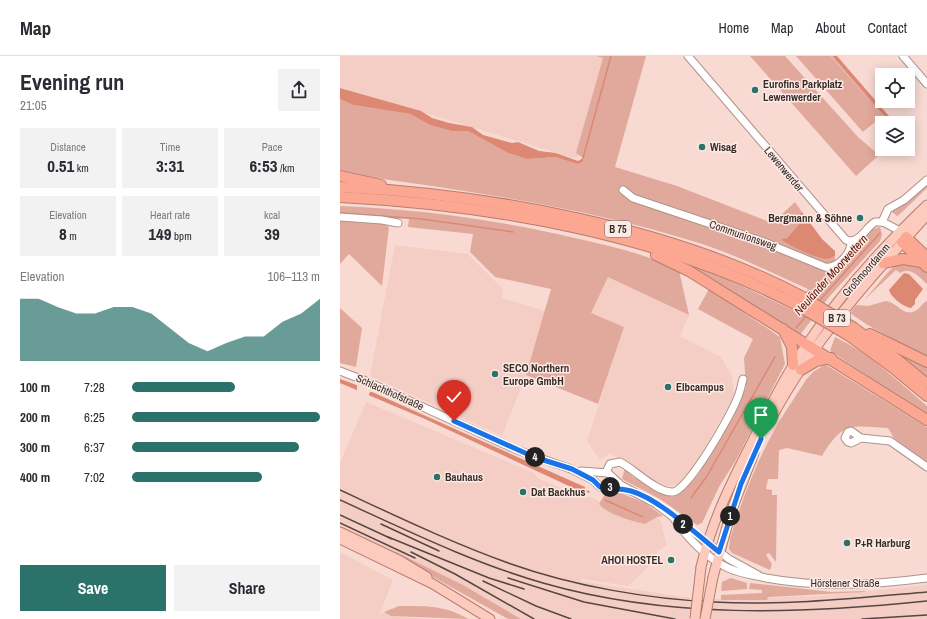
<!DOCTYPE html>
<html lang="en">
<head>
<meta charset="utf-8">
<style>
	:root { --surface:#fff; --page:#f2f2f3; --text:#2b2b33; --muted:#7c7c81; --line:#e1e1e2; --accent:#2b736a }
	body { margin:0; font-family:"Archivo Narrow",sans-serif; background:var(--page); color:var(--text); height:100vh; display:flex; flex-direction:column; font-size:15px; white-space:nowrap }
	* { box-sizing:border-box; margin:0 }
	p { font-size:13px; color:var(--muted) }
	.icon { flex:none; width:22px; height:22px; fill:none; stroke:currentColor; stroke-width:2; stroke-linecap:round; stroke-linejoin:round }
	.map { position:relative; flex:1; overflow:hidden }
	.side { display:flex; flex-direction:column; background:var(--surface); width:340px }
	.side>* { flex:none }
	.fabs { position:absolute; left:535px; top:12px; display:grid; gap:8px }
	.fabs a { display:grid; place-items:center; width:40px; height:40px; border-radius:0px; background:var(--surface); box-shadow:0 2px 10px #0003; font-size:20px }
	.pin { position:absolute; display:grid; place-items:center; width:34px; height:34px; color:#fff; margin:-41px -17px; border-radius:50% 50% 50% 0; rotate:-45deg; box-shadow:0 0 4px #0007 }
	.pin .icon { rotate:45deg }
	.km { position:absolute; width:20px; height:20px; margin:-10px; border-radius:50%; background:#222; color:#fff; font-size:11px; line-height:20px; text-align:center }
	.round { display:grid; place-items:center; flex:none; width:42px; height:42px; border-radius:0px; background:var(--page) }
	.overview { display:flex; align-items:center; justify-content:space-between; height:68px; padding:0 20px }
	h1 { font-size:22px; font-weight:800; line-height:30px }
	.metrics { display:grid; grid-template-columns:repeat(3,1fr); gap:6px; height:68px; padding:4px 20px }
	.metrics div { display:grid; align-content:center; border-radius:0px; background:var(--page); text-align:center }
	.metrics b { font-size:17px; font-weight:800 }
	.metrics small { font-size:11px; font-weight:400 }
	.metrics p { font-size:11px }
	.chart { height:112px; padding:8px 20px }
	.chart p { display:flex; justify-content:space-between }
	.chart svg { width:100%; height:72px; margin-top:4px; fill:var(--accent); opacity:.7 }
	.action { display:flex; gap:8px; margin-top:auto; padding:8px 20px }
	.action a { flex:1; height:46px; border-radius:0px; background:var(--accent); color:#fff; font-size:16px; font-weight:800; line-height:46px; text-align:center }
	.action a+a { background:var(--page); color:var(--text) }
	ul { padding:0 20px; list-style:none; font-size:13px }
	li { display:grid; grid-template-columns:64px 48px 1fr; align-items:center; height:30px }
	li i { height:10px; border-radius:5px; background:var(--accent) }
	header { display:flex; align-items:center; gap:24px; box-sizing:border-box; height:56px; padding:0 20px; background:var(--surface); border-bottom:1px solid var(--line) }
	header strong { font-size:19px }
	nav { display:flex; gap:22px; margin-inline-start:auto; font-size:14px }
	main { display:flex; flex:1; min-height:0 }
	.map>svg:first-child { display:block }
	.built { fill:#f4cec4 }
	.green { fill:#e1a99b }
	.water { fill:#dd8873 }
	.pier { fill:#f8dad2 }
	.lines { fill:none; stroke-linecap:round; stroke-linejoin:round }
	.stream { stroke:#dd8873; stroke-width:1.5 }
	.minor-casing { stroke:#ae928b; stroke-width:9 }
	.major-casing { stroke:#b77c6d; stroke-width:11 }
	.highway-casing { stroke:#b77c6d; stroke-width:12 }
	.minor { stroke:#fff; stroke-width:7 }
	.major { stroke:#fdcabe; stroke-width:9 }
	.highway { stroke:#fca792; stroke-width:10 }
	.rail { stroke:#554643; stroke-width:1.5 }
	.major-bridge-casing { stroke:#b77c6d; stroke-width:11; stroke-linecap:butt }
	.highway-bridge-casing { stroke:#b77c6d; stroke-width:12; stroke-linecap:butt }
	.major-bridge { stroke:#fdcabe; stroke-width:9 }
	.highway-bridge { stroke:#fca792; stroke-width:10 }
	.route-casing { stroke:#fff; stroke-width:8 }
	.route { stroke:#1a73e8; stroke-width:5 }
	.poi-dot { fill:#2b736a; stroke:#fceae5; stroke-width:1.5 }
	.labels { text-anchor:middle; stroke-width:3; stroke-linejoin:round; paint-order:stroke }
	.shield { fill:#fceae5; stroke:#726461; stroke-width:1 }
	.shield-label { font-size:10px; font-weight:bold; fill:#372b28 }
	.poi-label { font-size:11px; font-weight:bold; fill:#372b28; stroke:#fceae5; text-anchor:start }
	.street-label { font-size:11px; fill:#372b28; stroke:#fceae5 }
	.water-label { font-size:12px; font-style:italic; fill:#5f1301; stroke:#fceae5 }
</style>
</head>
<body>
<header>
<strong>Map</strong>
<nav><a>Home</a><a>Map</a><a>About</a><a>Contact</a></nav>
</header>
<main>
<section class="side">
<div class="overview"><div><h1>Evening run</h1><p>21:05</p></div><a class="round"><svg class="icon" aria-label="share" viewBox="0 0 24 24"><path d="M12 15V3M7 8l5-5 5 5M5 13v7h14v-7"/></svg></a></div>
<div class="metrics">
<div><p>Distance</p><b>0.51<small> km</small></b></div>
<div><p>Time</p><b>3:31</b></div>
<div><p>Pace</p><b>6:53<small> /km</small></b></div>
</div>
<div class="metrics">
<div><p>Elevation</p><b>8<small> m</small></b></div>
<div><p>Heart rate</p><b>149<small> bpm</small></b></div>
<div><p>kcal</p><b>39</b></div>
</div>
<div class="chart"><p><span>Elevation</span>106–113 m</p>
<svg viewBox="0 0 160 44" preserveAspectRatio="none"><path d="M0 44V6L10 6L20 11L30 15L40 15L50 11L60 11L70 15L80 24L90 33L100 38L110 33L120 29L130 29L140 20L150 15L160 6V44z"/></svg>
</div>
<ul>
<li><b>100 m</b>7:28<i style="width:55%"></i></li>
<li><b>200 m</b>6:25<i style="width:100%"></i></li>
<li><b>300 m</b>6:37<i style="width:89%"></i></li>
<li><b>400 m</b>7:02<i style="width:69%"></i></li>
</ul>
<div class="action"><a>Save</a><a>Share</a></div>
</section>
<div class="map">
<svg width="587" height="563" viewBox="0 0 587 563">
	<rect width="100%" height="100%" fill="#f8dad2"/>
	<g class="built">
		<path d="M0,0H260L266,2L237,103L0,31Z"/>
		<path d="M55,189L128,198L163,233L162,242L205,255L186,319L162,380L30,320Z"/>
		<path d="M268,220L349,259L340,280L381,301L392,320L394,341L349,418L338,429L329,430L320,428L270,397L260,404L247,385L284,271L250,257Z"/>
		<path d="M26,346L194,417L198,422L243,442L250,441L255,443L259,445V448L305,468L317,461L322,467L323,475L327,489L318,495L309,510L288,530L241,523L240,525L344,541L380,543L479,540L587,529V563H181L123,529L0,471V407Z"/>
		<path d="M0,496L53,524L39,559L44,556L51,560L87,563H0Z"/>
	</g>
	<g class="green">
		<path d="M256,0H306L275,111L337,130L427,165L439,168L442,158L455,146L462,156L460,158V167L447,182L442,183L486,203L495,200V213L504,206L533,173L540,171L542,179L540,185L489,241L460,279L343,206L393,226L453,254L468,233C432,217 397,199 359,187C242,150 121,134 0,117V43L13,49L70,58L90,69L111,75H128L168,97L187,103L215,101L237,108L243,106V102L236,97L263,2Z"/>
		<path d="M410,0H445L518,81L539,99L516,120Z"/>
		<path d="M456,0H491L543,59L523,76Z"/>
		<path d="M587,126V132L560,158L557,160L552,156Z"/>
		<path d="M0,150C79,153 158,164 235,182C271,190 306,198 339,214L349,259L268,221L251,257L284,271L258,348L186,319L211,233L155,221L130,196L133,178L68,171L69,163L0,158Z"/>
		<path d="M0,165L43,168L49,171L42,230L9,198L0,208Z"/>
		<path d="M572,205L587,215V228C578,220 571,211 560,217L556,214L524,244L550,214L554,210Z"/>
		<path d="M369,233L440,281L445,308L396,404L379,431L362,467L357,469L320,443L282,423L285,412L293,421L332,441L343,435L358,419L406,332L404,302L413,283L358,253Z"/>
		<path d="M546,245C557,246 563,261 575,255C580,253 582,247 587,245V302L526,268L510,257L516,249L528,250Z"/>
		<path d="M0,252L22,272L16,311L0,307Z"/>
		<path d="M495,281C529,297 558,325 587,350V360L490,295Z"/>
		<path d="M556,295L587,309V321Z"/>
		<path d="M486,309L587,371V406L554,382L548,372C511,370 503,365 482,400L447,392L439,394L438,423H428L426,433L432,434V439H437L436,506L429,497L426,499L432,508L430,514L392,497L389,493L390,482C406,431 425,384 455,341C466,325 468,316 486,309Z"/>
		<path d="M273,434L305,447L323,460L317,461L305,468C292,465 266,458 259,448L266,436Z"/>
		<path d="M56,496L123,529L181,563H168L54,499Z"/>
		<path d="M391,522L407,527V533L381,535L382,526Z"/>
		<path d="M410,527L492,536L525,535V536L428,541L427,544H381V539L422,537V534L409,533Z"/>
		<path d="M59,550C85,550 105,549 128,563L51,560L44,556Z"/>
	</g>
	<g class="water">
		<path d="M492,0H497L555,67H550Z"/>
		<path d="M0,32L81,55L92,62L109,67L132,71L143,79L172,87L178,86L199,95L216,97L238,105L243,102V106L237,108L215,101L187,103L168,97L128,75H111L90,69L70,58L13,49L0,43Z"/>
		<path d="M462,156L482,183L495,195V200C492,201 489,203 486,203C475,202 449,190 441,183L447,182L460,167V158Z"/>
		<path d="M564,217L569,218L583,233L575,244V248L571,252C563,251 551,241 549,234Z"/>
		<path d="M0,323L14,328L245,431L244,437L85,363L0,327Z"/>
	</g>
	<path class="pier" d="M17,327L37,336H30L28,341L17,336Z"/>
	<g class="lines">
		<g class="stream">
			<path d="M243,102L271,0"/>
			<path d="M0,157L82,163L173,176"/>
			<path d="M479,245L540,177"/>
			<path d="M456,272L467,259"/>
			<path d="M243,434L249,436"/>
			<path d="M351,442L367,420L435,301"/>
			<path d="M265,444L303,461"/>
		</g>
		<g class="minor-casing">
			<g id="minor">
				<path d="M348,0L506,184C519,189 526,171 535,166H543L560,175"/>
				<path d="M563,0L587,28"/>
				<path d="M283,134L293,142L424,186L485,211C497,213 511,198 511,186"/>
				<path d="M0,161L42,164L58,167"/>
				<path d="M542,166L548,153L564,144L587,124"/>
				<path d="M0,315L26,325L177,394L231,413L253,424L260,431H274L292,435"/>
				<path d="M521,382L511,387L508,386L505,382L508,376L511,375L521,382L550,385L587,411"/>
				<path d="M241,415L268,417L281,429L316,448L389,503L418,519"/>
				<path d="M266,416L270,408L280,406C294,413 317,437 333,436C348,435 391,359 397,343C400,337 401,330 403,323"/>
				<path d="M333,461C348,483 365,501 388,512C401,518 413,519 426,522C480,532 533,529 587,522"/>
			</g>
		</g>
		<g class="major-casing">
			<g id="major">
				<path d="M432,361C473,285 530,222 587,159"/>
				<path d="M0,476L59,504L87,521"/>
				<path d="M0,483L93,528L150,563"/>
				<path d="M361,511C371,468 390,429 410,390C428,355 445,319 468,287C501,237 543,191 587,149"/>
				<path d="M373,521L391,456L414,397"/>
			</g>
		</g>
		<g class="highway-casing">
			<g id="highway">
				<path d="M0,120L41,129"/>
				<path d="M0,131C148,138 331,171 463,241"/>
				<path d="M0,141C153,149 320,178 457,249"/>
				<path d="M566,181L587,201"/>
				<path d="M562,186L587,211"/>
				<path d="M316,199L349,215L587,364"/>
				<path d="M543,207L563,203L581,206"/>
				<path d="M514,272L558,304L587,328"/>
				<path d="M443,273L452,291L453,309"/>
				<path d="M530,278L587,306"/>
				<path d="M508,279L552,311L587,340"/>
				<path d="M461,314L476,305L491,302"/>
			</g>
		</g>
		<use href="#minor" class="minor"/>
		<use href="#major" class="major"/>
		<use href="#highway" class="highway"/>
		<g class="rail">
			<path d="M0,434C56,460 112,487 171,508C233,530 308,543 374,546C443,550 518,542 587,536"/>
			<path d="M0,444C66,474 133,507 203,527C328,563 459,558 587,545"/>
			<path d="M0,459L52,483"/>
			<path d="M0,467L75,502"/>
			<path d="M41,468L99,495"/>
			<path d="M48,481L149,522L184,533"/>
			<path d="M71,496L115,518L194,563"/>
			<path d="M168,522L244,546L335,563"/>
			<path d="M143,525L196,550L231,563"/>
			<path d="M522,563L587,559"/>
		</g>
		<g class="major-bridge-casing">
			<g id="major-bridge">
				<path d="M355,563L361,511"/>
				<path d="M365,563L373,521"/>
			</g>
		</g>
		<g class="highway-bridge-casing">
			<g id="highway-bridge">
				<path d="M463,241L514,272"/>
				<path d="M457,249L508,279"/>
			</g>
		</g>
		<use href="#major-bridge" class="major-bridge"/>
		<use href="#highway-bridge" class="highway-bridge"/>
	</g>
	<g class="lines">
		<g class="route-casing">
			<path id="route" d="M114,365L194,401L232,413L253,424L260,431C271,433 280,432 291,435C319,443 355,477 379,496L401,428L421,383"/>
		</g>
		<use href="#route" class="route"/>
	</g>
	<g class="poi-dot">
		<circle cx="415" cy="34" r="4"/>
		<circle cx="362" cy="91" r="4"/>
		<circle cx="520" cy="162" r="4"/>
		<circle cx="155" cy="318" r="4"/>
		<circle cx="328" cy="331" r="4"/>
		<circle cx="97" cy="421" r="4"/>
		<circle cx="183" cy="436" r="4"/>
		<circle cx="507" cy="487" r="4"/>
		<circle cx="331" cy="504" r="4"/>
	</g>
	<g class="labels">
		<g class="shield">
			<rect x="265" y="165" width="26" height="16" rx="3"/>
			<rect x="484" y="254" width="26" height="16" rx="3"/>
		</g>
		<g class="shield-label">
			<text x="278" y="177">B 75</text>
			<text x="497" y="266">B 73</text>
		</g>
		<g class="poi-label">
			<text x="423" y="32">Eurofins Parkplatz<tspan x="423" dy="13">Lewenwerder</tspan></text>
			<text x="370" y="95">Wisag</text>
			<text x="512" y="166" text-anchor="end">Bergmann &amp; Söhne</text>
			<text x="163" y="316">SECO Northern<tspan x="163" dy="13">Europe GmbH</tspan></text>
			<text x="336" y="335">Elbcampus</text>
			<text x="105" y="425">Bauhaus</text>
			<text x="191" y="440">Dat Backhus</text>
			<text x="515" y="491">P+R Harburg</text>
			<text x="323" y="508" text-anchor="end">AHOI HOSTEL</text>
		</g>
		<g class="street-label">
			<text transform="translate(444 113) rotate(50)" y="4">Lewenwerder</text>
			<text transform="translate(403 179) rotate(19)" y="4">Communionsweg</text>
			<text transform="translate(526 214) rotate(-49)" y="4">Großmoordamm</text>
			<text transform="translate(50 336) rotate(24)" y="4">Schlachthofstraße</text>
			<text x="505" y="531">Hörstener Straße</text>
		</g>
		<g class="water-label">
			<text transform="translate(491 219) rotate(-48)" y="4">Neuländer Moorwettern</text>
		</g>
	</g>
</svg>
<div class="fabs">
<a><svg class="icon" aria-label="locate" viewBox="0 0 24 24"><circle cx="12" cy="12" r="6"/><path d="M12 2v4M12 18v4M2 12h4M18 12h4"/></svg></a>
<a><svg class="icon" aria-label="layers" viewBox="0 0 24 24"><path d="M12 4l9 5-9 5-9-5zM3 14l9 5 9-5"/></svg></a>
</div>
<div class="pin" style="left:421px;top:383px;background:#1e9e55"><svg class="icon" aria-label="arrive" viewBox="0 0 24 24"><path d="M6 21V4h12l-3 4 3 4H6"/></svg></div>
<div class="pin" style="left:114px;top:365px;background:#d93025"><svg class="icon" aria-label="check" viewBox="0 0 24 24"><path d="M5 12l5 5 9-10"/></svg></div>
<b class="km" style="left:390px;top:460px">1</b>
<b class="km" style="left:343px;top:468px">2</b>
<b class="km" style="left:270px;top:431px">3</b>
<b class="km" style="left:195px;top:401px">4</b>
</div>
</main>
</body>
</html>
